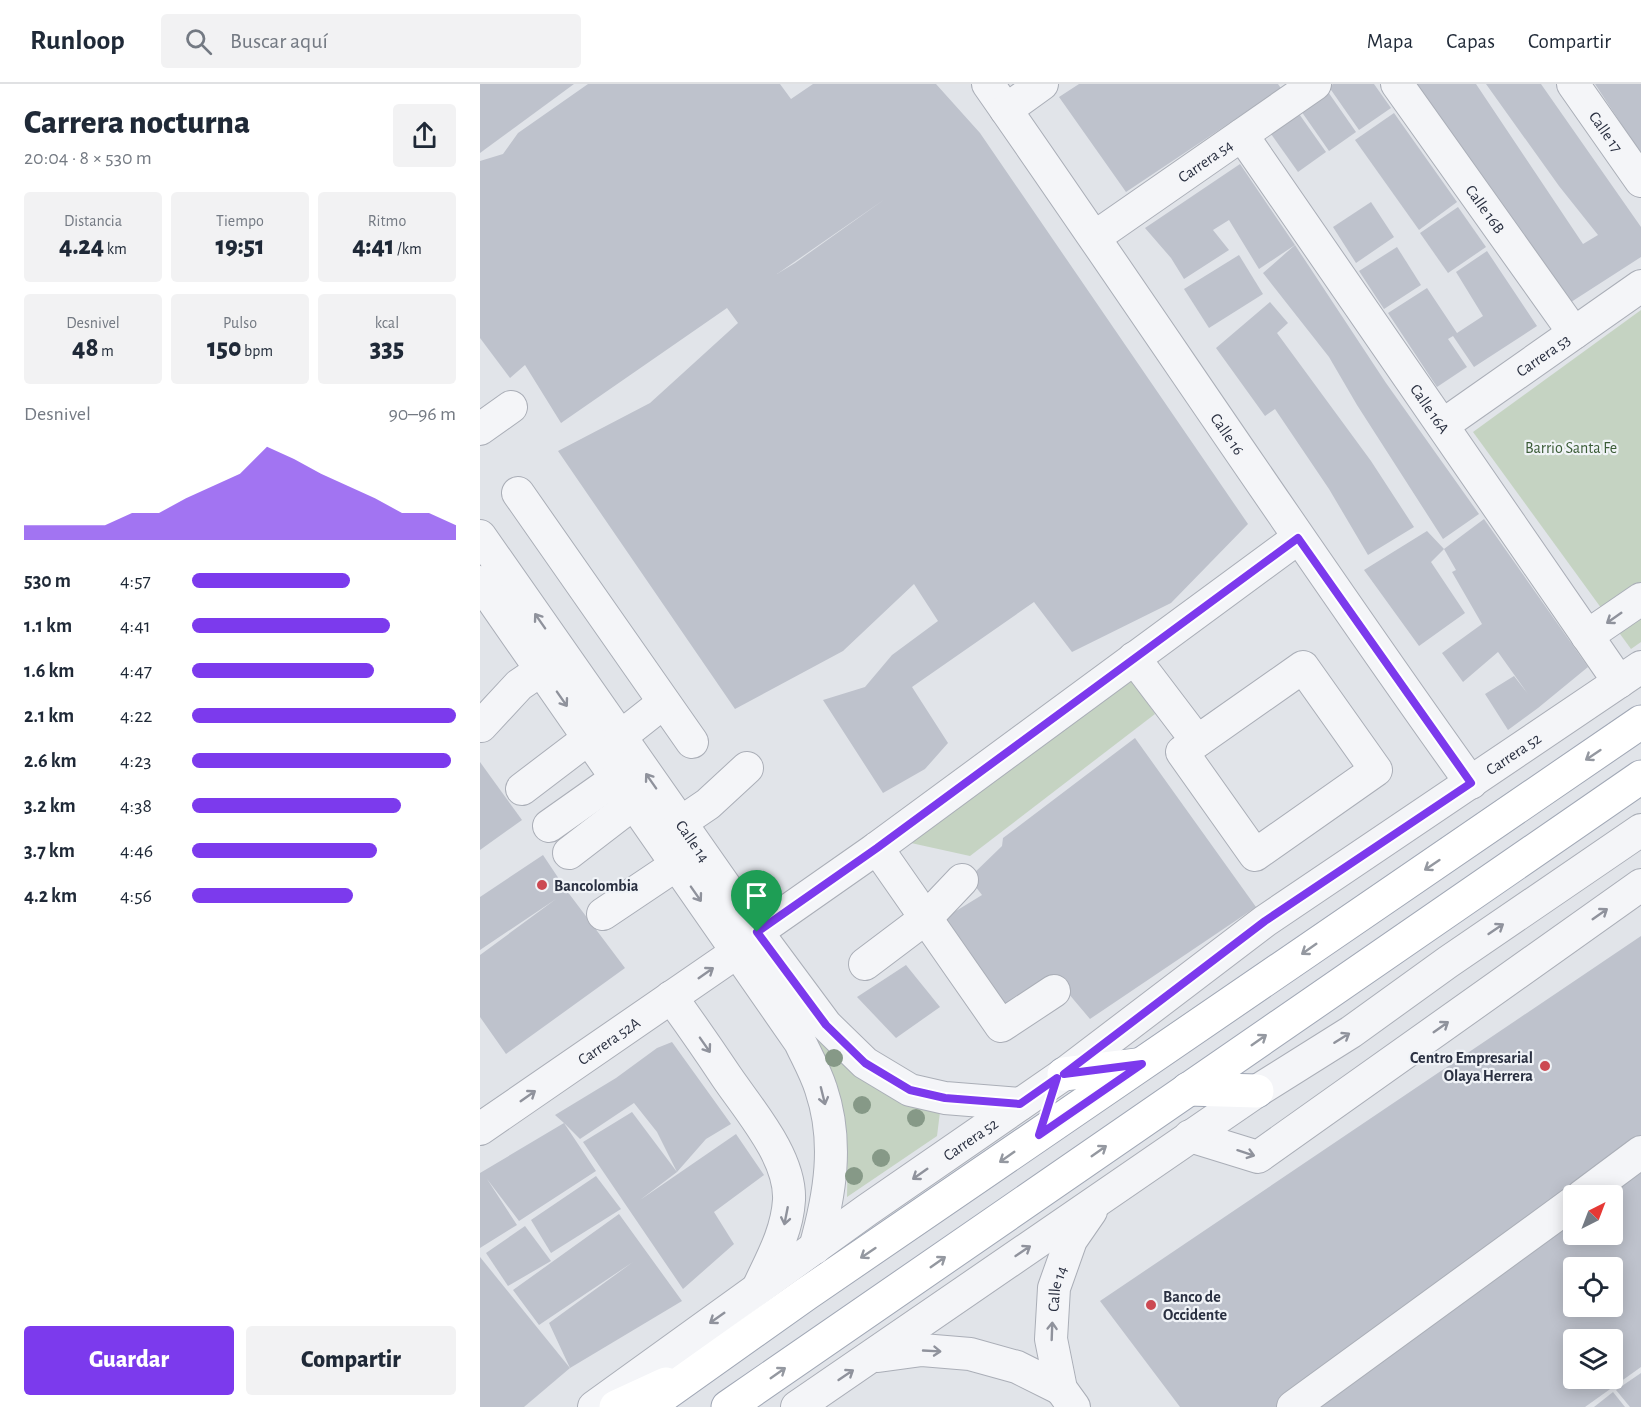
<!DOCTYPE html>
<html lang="es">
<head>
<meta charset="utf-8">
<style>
	:root { --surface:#fff; --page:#f2f2f3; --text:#1f2937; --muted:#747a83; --line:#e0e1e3; --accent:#7c3aed }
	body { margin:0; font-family:"Alegreya Sans",sans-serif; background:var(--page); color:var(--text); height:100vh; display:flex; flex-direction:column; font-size:22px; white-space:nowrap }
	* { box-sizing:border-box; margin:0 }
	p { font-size:20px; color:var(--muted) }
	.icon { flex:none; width:33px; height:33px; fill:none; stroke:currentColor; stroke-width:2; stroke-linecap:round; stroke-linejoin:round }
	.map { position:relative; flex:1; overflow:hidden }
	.panel { display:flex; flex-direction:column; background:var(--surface); width:480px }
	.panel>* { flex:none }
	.needle { width:39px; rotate:42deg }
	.fabs { position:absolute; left:1083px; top:1101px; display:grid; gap:12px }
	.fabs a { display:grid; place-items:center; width:60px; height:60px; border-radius:6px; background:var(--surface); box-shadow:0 3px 15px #0003; font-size:30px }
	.pin { position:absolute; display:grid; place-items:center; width:51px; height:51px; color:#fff; margin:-62px -26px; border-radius:50% 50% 50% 0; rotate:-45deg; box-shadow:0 0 6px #0007 }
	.pin .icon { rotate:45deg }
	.round { display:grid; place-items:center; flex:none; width:63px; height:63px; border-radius:6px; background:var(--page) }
	.overview { display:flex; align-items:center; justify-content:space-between; height:102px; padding:0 24px }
	h1 { font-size:33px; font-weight:800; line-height:45px }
	.stats { display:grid; grid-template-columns:repeat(3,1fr); gap:9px; height:102px; padding:6px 24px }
	.stats div { display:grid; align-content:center; border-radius:6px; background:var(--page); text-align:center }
	.stats b { font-size:26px; font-weight:800 }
	.stats small { font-size:16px; font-weight:400 }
	.stats p { font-size:16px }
	.chart { height:168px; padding:12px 24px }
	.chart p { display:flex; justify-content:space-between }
	.chart svg { width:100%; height:108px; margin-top:6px; fill:var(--accent); opacity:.7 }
	.button { display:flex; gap:12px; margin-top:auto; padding:12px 24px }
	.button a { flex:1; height:69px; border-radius:6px; background:var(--accent); color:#fff; font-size:24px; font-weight:800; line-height:69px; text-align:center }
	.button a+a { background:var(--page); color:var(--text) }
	ul { padding:0 24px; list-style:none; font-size:20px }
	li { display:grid; grid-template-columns:96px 72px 1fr; align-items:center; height:45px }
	li i { height:15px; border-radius:8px; background:var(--accent) }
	header { display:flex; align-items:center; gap:36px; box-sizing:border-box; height:84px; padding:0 30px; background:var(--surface); border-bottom:2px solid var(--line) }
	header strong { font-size:28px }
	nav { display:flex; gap:33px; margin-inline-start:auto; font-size:21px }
	.search { width:420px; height:54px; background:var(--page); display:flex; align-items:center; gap:15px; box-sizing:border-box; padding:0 21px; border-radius:6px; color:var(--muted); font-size:22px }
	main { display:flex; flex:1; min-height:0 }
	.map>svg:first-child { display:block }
	.green { fill:#c5d3c2 }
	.building { fill:#bec2cc; fill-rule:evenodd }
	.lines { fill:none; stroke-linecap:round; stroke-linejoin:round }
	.minor-casing { stroke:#aaaeb7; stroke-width:34 }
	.major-casing { stroke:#a0a7b5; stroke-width:35 }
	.minor { stroke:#f4f5f8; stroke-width:32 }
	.major { stroke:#fff; stroke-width:33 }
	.tree { fill:#869987 }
	.oneway { stroke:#8f929c }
	.oneway2 { stroke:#9498a0 }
	.route-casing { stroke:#fff; stroke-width:12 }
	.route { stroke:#7c3aed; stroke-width:8 }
	.poi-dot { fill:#cc4952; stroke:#f0f3f7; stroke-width:2 }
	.labels { text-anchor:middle; stroke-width:4.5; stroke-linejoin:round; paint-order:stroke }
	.street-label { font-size:16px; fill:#2a3041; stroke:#f0f3f7 }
	.park-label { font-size:16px; fill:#3b5c37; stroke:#f0f3f7 }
	.poi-label { font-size:16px; font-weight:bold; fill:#2a3041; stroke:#f0f3f7; text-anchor:start }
</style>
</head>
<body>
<header>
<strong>Runloop</strong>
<div class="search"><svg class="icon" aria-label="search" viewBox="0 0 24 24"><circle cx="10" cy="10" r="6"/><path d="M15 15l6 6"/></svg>Buscar aquí</div>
<nav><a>Mapa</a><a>Capas</a><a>Compartir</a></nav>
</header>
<main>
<section class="panel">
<div class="overview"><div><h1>Carrera nocturna</h1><p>20:04 · 8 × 530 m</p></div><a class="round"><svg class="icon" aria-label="share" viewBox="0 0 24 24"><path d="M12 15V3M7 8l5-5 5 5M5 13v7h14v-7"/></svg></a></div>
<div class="stats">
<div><p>Distancia</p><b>4.24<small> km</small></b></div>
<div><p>Tiempo</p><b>19:51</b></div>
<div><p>Ritmo</p><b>4:41<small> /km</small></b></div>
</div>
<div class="stats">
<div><p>Desnivel</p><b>48<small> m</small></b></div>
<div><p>Pulso</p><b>150<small> bpm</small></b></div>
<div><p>kcal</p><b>335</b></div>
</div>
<div class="chart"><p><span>Desnivel</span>90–96 m</p>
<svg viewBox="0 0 160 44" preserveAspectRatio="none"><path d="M0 44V38L10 38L20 38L30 38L40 33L50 33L60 27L70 22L80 17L90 6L100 11L110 17L120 22L130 27L140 33L150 33L160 38V44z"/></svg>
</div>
<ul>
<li><b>530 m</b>4:57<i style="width:60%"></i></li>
<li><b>1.1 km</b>4:41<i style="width:75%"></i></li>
<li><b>1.6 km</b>4:47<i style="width:69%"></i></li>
<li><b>2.1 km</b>4:22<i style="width:100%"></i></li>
<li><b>2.6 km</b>4:23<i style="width:98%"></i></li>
<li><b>3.2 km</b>4:38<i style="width:79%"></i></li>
<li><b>3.7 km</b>4:46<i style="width:70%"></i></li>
<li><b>4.2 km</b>4:56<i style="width:61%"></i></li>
</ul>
<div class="button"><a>Guardar</a><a>Compartir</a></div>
</section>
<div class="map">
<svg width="1161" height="1323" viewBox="0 0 1161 1323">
	<rect width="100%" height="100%" fill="#e1e4e9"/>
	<g class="green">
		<path d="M1161,226V558L1151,565L993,348Z"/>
		<path d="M649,591L675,630L490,772L431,759Z"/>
		<path d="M285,872L460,1028L457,1052L367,1113C368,1068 368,1025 350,983Z"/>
	</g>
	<g class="building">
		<path d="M0,0H94L0,69Z"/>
		<path d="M108,0H300L311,15L333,0H456L500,49L768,440L691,519L592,568L554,518L432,603L468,659L445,685L403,709L343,616L385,603L412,571L458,537L434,500L363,567L255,625L78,367L170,319L258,239L247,224L81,339L45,281L30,294L0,254V77L23,70L38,49ZM405,115L315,179L297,190Z"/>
		<path d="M599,0H798L805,10L772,24L646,108L579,13Z"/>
		<path d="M853,0H894L911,24L879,46L849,3Z"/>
		<path d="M933,0H996L1103,160L1118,151L1079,102L1006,0H1061L1161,143V173L1088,220Z"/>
		<path d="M1115,0H1161V70Z"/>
		<path d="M846,5L876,48L849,67L819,24Z"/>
		<path d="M817,27L846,68L818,88L789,47Z"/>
		<path d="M914,29L977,118L939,146L875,56Z"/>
		<path d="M760,80L815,161L779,185L749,136L733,146L749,166L704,195L691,174L665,144Z"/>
		<path d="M891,118L914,153L876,179L853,143Z"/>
		<path d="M978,123L1006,163L968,189L940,149Z"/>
		<path d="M815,161L906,299L999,430L963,455L877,321L849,273L783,189Z"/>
		<path d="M917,163L941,201L904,225L879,187Z"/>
		<path d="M1007,167L1057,242L994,283L973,252L968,255L987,283L957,303L908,229L947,204L977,249L1003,232L976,188Z"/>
		<path d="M759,171L783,210L729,244L704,205Z"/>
		<path d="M790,218L808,239L797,249L891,377L934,443L888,471L849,405L795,325L785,332L736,264Z"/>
		<path d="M1004,435L1108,583L1058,624L1028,646L1005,610L1034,592L1048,610L1018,568L983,598L962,569L1002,540L972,488L976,486L964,465Z"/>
		<path d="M947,447L964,465L951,478L985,529L939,562L884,486Z"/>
		<path d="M655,654L776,823L610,935L577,896L524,930L458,838L502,811L489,794L522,762L523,754Z"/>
		<path d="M0,678L42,736L0,766Z"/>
		<path d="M63,771L87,807L145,884L26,970L0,933V871L76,815L0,866V813Z"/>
		<path d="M1161,852V1283L1105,1323H700L620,1217ZM1094,1112H1132V1150H1094ZM1094,1184H1132V1222H1094ZM1094,1256H1132V1294H1094Z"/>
		<path d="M426,881L460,923L416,954L377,913Z"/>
		<path d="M192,958L251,1040L226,1055L197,1088L160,1116L256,1050L284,1091L234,1128L254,1160L203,1205L103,1058L152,1028L197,1088L177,1048L154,1019L100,1055L84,1039L116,1087L39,1137L7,1095L37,1141L0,1164V1089L84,1039L75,1031L136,994L177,964Z"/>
		<path d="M116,1092L141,1125L71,1169L51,1136Z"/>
		<path d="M139,1130L202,1217L90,1284L69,1239L153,1178L59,1241L33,1206Z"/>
		<path d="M45,1142L71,1177L28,1202L6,1169Z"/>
		<path d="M0,1173L90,1284L44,1323H0Z"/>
		<path d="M1161,1289V1323H1150L1136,1306Z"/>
		<path d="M1133,1308L1145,1323H1114Z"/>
	</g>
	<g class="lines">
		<g class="minor-casing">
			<g id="minor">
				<path id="s1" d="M508,0C670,232 826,469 991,699"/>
				<path id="s2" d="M917,0L1094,249"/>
				<path id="s3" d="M1093,0L1161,97"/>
				<path d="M526,26L562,0"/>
				<path id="s4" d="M762,51L1139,598"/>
				<path id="s5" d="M615,153L835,0"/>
				<path id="s6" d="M963,341L1161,202"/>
				<path d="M0,345L31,323"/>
				<path d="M38,409L212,658"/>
				<path id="s7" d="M0,452L277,848L346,941L385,979L430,1006L465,1014L540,1020"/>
				<path d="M0,498L320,958C327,973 336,989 341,1005C359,1058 350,1111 335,1164"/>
				<path d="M1107,552L1161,515"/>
				<path d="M654,574L717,657"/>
				<path d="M823,583L896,686L775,771L702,668Z"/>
				<path d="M1,642L39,601L61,586"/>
				<path d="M140,653L183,619"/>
				<path d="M42,705L109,654"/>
				<path d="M200,739L228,720L267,684"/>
				<path d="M69,742L137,694"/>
				<path d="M397,764L521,942L574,907"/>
				<path d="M89,769L154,719"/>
				<path d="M123,830L196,781"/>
				<path d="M277,848L397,764L818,454"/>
				<path d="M385,880L446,834L482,796"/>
				<path d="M191,913C210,939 228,965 246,992C269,1026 311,1073 309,1116C307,1148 292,1174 279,1202"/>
				<path id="s8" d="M0,1045L257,868"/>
				<path d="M710,1052L778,1073L1161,801"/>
				<path d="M1102,1112L1161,1068"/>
				<path d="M398,1272L442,1266L490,1270L537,1283L581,1305"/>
				<path id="s9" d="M114,1323L387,1126L584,990L785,837L1161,583"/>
				<path d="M317,1323L777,1007L871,948L968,878L1161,746"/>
				<path id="s10" d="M594,1323L581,1305L571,1255L574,1204L591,1156L611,1127"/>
				<path d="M813,1323L1094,1118"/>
			</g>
		</g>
		<g class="major-casing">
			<g id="major">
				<path d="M584,990L657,981"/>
				<path d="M708,1005L777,1007"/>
				<path d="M136,1323L186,1300"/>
				<path d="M167,1323L326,1210L1161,638"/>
				<path d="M248,1323L1161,693"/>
			</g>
		</g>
		<use href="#minor" class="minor"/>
		<use href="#major" class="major"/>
	</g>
	<g class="tree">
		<circle cx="354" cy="974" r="9"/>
		<circle cx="382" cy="1021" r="9"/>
		<circle cx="436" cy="1034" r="9"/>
		<circle cx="401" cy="1074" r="9"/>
		<circle cx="374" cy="1092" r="9"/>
	</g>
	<defs><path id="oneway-shaft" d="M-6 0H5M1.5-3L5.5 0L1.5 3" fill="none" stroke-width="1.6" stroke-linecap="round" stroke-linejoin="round" transform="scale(1.5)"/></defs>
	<g class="oneway">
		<use href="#oneway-shaft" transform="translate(1134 534) rotate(145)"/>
		<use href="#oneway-shaft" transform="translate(60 537) rotate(-125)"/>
		<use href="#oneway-shaft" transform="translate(82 615) rotate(55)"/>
		<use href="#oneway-shaft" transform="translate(171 697) rotate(-125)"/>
		<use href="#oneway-shaft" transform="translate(216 810) rotate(55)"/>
		<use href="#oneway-shaft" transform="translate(1120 830) rotate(-35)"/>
		<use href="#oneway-shaft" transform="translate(1016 845) rotate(-34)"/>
		<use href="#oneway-shaft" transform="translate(226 889) rotate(-35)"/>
		<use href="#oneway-shaft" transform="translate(961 943) rotate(-35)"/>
		<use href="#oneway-shaft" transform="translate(862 954) rotate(-32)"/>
		<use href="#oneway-shaft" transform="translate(225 961) rotate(55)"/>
		<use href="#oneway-shaft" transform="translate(48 1012) rotate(-35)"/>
		<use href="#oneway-shaft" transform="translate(343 1012) rotate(76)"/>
		<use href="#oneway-shaft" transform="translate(766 1069) rotate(18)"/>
		<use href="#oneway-shaft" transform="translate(440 1090) rotate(145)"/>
		<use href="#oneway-shaft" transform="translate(306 1132) rotate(101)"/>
		<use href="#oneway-shaft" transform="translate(543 1167) rotate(-34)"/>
		<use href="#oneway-shaft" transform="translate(237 1234) rotate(145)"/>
		<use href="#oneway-shaft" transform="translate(572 1247) rotate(-88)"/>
		<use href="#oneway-shaft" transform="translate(452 1267) rotate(3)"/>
		<use href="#oneway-shaft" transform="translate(366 1291) rotate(-34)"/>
	</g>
	<g class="oneway2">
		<use href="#oneway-shaft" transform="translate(1113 671) rotate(146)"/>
		<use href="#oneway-shaft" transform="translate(952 781) rotate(146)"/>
		<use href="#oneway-shaft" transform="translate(829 865) rotate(145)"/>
		<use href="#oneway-shaft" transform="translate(779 956) rotate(-35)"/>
		<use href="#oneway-shaft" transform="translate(619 1067) rotate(-35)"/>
		<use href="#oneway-shaft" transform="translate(527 1073) rotate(145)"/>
		<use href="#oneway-shaft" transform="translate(388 1169) rotate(146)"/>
		<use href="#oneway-shaft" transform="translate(458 1178) rotate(-35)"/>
		<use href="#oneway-shaft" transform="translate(298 1289) rotate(-35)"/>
	</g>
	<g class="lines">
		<g class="route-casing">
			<path id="route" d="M818,454L991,699L785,837L584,990L662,980L559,1051L577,994L540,1020L465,1014L430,1006L385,979L346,941L277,848L397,764Z"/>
		</g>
		<use href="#route" class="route"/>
	</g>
	<g class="poi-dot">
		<circle cx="62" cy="801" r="6"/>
		<circle cx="1065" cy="982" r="6"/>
		<circle cx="671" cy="1221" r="6"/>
	</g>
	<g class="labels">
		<g class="street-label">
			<text dy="6" stroke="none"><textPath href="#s3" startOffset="58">Calle 17</textPath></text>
			<text dy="6" stroke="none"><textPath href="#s5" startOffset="134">Carrera 54</textPath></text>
			<text dy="6" stroke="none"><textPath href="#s2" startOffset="153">Calle 16B</textPath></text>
			<text dy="6" stroke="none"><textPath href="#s6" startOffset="122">Carrera 53</textPath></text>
			<text dy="6" stroke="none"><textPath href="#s4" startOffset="332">Calle 16A</textPath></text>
			<text dy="6" stroke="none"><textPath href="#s1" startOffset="424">Calle 16</textPath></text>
			<text dy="6" stroke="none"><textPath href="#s9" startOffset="1128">Carrera 52</textPath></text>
			<text dy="6" stroke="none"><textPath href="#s7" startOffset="372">Calle 14</textPath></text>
			<text dy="6" stroke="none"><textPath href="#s8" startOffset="156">Carrera 52A</textPath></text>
			<text dy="6" stroke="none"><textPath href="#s9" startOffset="462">Carrera 52</textPath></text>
			<text dy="6" stroke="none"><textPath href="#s10" startOffset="124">Calle 14</textPath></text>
		</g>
		<g class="park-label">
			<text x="1091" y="369">Barrio Santa Fe</text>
		</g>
		<g class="poi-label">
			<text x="74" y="807">Bancolombia</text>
			<text x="1053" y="979" text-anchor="end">Centro Empresarial<tspan x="1053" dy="18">Olaya Herrera</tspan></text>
			<text x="683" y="1218">Banco de<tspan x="683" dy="18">Occidente</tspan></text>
		</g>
	</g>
</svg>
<div class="fabs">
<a><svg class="needle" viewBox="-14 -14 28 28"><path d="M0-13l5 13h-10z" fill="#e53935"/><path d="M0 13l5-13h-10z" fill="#747a83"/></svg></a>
<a><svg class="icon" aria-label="locate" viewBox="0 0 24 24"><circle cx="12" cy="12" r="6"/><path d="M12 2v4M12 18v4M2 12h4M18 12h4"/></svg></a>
<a><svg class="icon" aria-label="layers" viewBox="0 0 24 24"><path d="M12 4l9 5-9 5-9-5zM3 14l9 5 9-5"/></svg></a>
</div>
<div class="pin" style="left:277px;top:848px;background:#1e9e55"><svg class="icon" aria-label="arrive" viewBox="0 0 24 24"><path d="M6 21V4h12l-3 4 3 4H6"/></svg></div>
</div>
</main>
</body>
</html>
